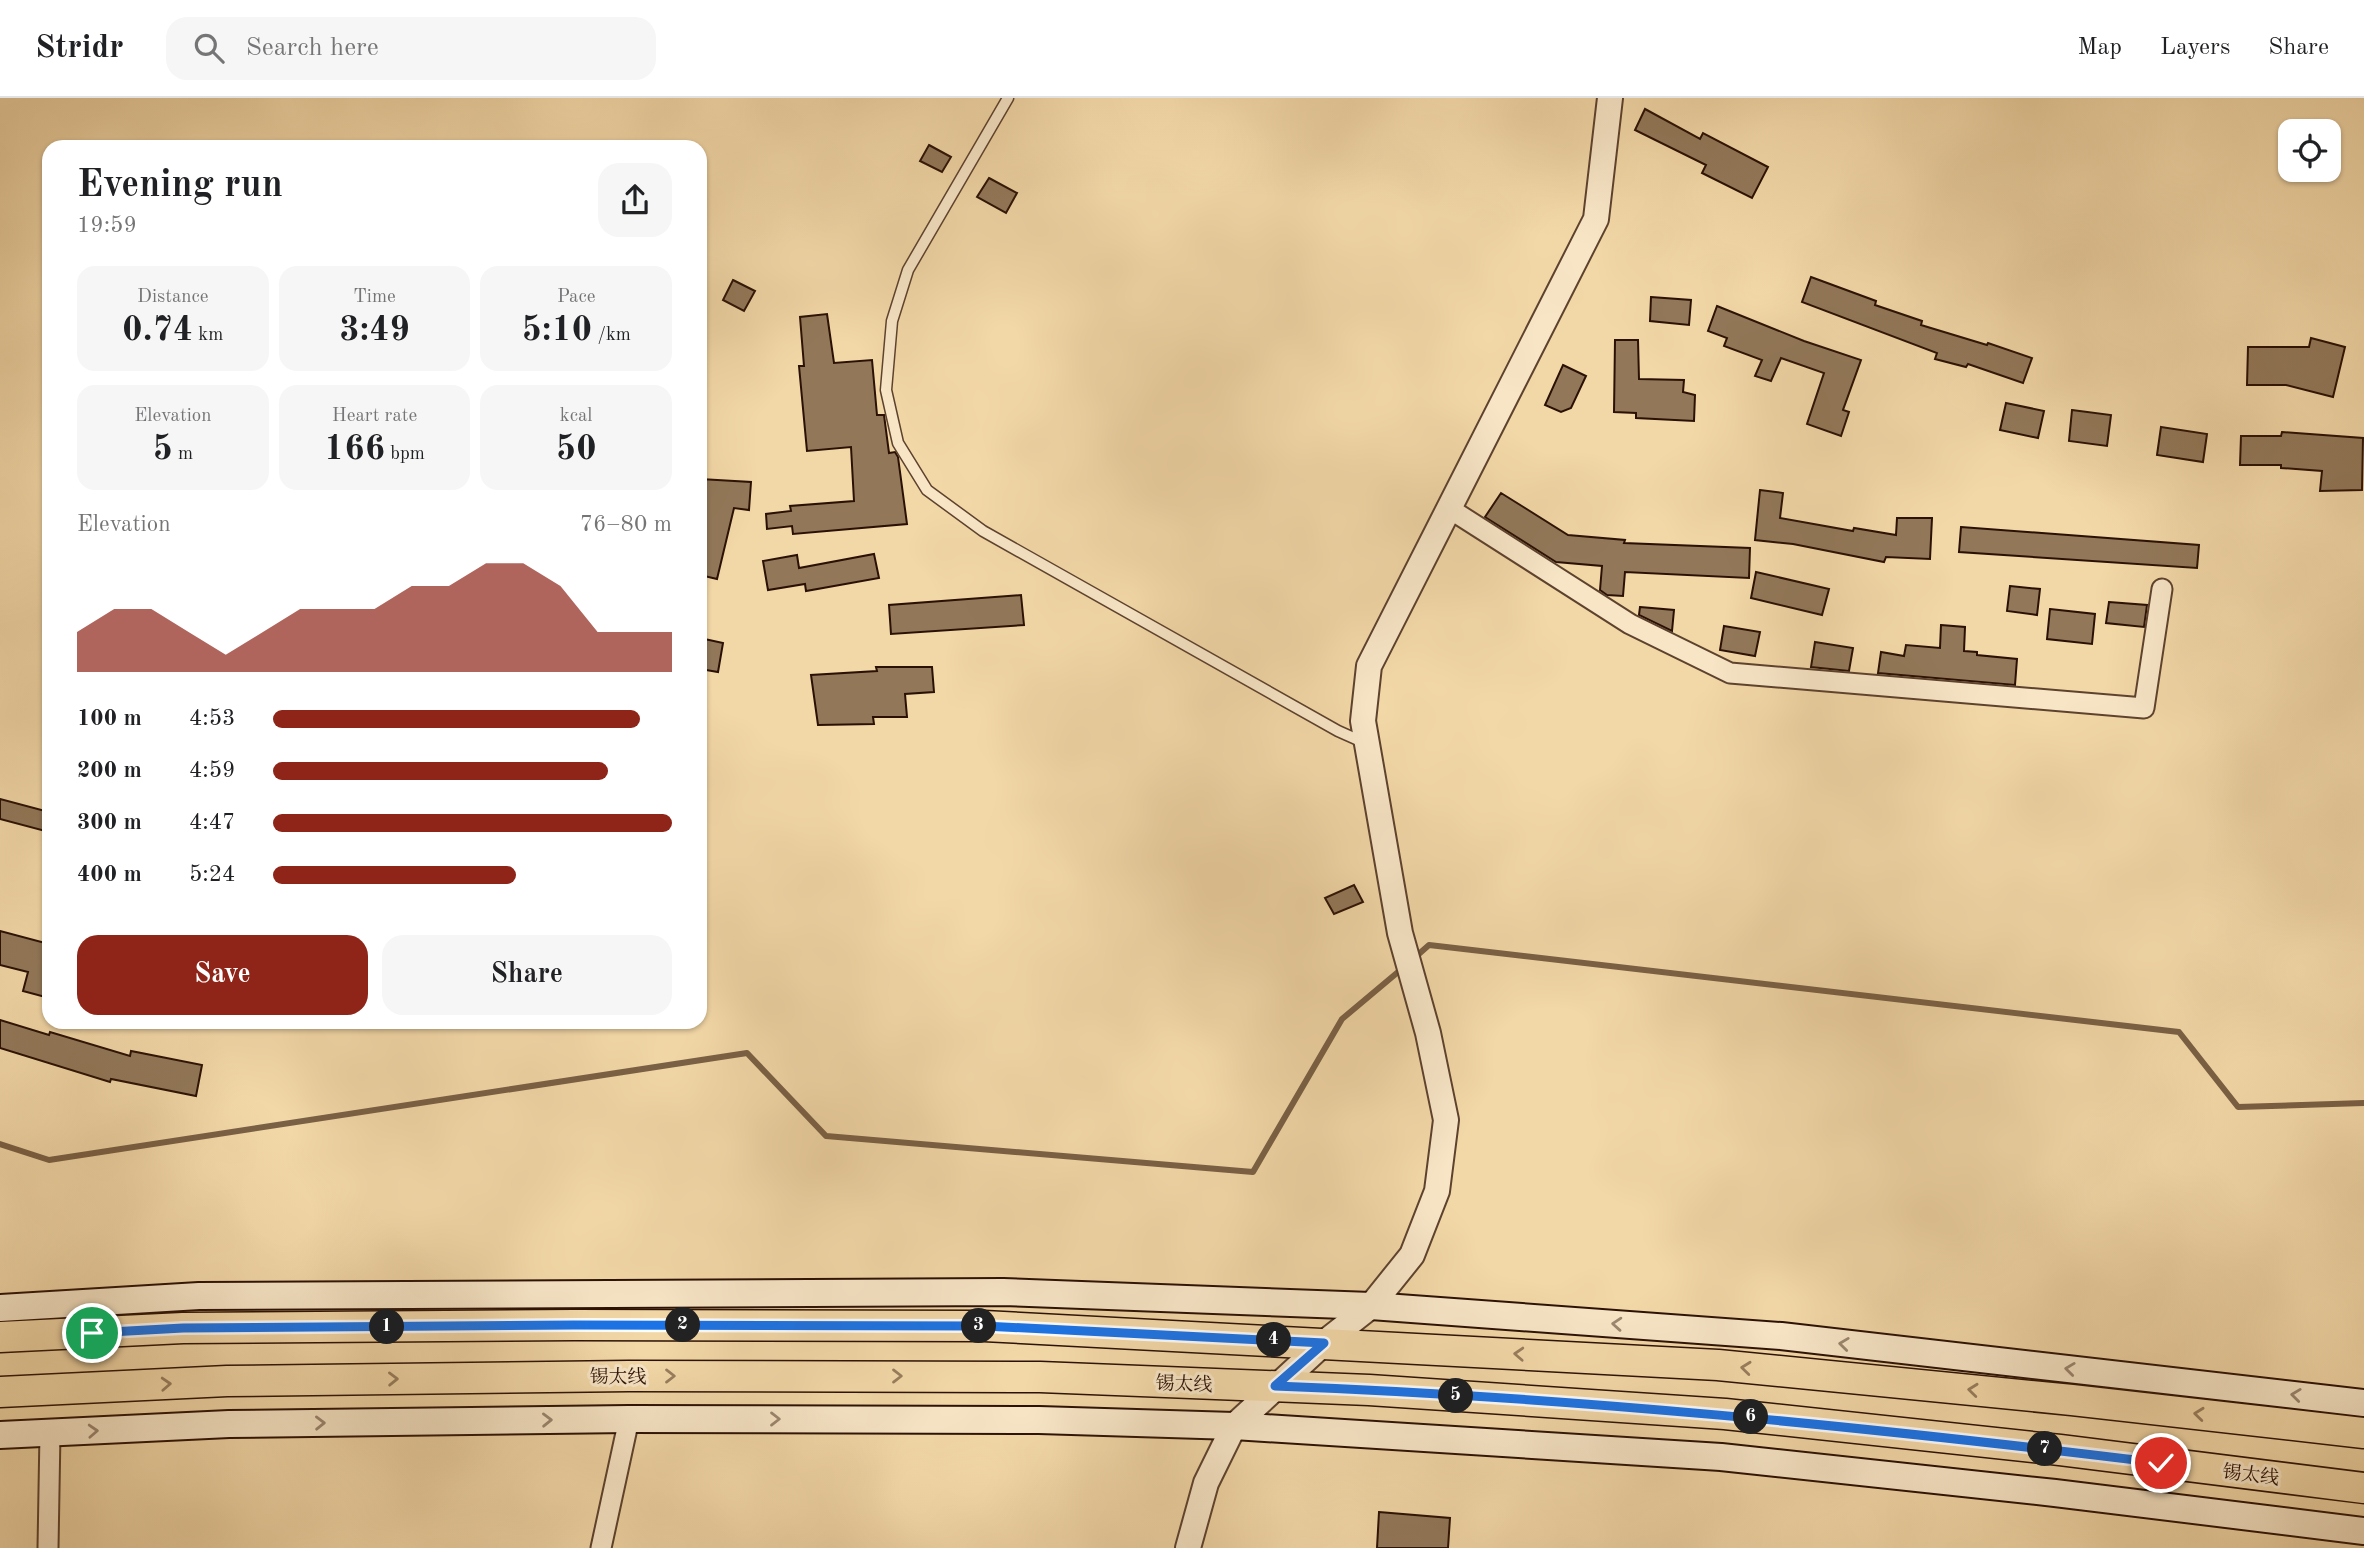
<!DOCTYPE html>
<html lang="en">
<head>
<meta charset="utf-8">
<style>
	:root { --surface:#fff; --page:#f6f6f6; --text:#202124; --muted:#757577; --line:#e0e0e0; --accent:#8f2418 }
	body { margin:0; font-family:"Old Standard TT","Noto Serif SC",serif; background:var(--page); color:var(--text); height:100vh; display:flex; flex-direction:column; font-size:26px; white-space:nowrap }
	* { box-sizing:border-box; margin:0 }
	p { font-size:23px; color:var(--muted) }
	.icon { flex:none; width:38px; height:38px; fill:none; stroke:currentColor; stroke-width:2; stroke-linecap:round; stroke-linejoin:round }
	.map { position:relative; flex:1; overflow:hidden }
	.sheet { position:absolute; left:42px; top:42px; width:665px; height:889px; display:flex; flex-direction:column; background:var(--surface); border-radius:21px; box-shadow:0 2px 5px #0004 }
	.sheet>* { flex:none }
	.fabs { position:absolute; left:2278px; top:21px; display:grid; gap:14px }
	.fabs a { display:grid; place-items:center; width:63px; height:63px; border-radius:14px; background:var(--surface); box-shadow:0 2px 5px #0004; font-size:35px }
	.pin { position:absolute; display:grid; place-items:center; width:60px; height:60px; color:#fff; margin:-30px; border:4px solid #fff; border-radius:50%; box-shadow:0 2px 7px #0007 }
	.km { position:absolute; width:35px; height:35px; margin:-18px; border-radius:50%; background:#222; color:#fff; font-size:19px; line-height:35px; text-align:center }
	.round { display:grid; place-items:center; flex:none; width:74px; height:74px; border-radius:21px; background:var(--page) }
	.summary { display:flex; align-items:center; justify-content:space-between; height:119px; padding:0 35px }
	h1 { font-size:38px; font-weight:800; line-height:52px }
	.stats { display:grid; grid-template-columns:repeat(3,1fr); gap:10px; height:119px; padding:7px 35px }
	.stats div { display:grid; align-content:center; border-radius:18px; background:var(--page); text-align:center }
	.stats b { font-size:35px; font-weight:800 }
	.stats small { font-size:19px; font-weight:400 }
	.stats p { font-size:19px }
	.chart { height:196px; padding:14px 35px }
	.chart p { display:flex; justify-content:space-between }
	.chart svg { width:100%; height:126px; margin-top:7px; fill:var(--accent); opacity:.7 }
	.cta { display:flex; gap:14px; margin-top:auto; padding:14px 35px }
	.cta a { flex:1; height:80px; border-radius:21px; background:var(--accent); color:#fff; font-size:28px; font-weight:800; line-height:80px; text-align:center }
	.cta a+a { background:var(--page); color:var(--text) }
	ul { padding:0 35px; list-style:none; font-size:23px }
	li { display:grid; grid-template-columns:112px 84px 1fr; align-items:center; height:52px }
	li i { height:18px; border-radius:9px; background:var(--accent) }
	header { display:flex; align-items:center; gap:42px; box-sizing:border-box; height:98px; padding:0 35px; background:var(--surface); border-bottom:2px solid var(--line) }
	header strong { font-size:33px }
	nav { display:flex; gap:38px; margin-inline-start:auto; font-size:24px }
	.search { width:490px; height:63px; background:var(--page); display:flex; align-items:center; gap:18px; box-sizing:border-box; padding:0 24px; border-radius:21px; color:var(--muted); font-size:26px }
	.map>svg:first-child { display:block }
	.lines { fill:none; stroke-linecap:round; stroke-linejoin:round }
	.stream { stroke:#7a6045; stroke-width:6 }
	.building { fill:#927859; stroke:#2b1105; stroke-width:2 }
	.service-casing { stroke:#5d422e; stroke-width:13 }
	.minor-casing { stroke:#5d422e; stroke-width:23 }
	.tertiary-casing { stroke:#5d422e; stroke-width:28 }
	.secondary-casing { stroke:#2b1105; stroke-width:30 }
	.primary-casing { stroke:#2b1105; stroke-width:33 }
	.service { stroke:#f7e5c6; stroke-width:10 }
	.minor { stroke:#f7e5c6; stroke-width:19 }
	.tertiary { stroke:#f7e5c6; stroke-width:24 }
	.secondary { stroke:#f7e5c6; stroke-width:26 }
	.primary { stroke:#f2d7a7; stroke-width:30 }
	.oneway { stroke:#9b866f }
	.oneway2 { stroke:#987e5e }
	.route-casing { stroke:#fff; stroke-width:14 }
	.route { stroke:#1a73e8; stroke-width:9 }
	.labels { text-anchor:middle; stroke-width:6; stroke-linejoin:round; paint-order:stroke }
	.street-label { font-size:19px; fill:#2b1105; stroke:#f7e5c6 }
</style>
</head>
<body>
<header>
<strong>Stridr</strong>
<div class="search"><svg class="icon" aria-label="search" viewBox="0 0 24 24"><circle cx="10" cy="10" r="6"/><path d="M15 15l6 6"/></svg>Search here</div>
<nav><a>Map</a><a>Layers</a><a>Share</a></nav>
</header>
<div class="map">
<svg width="2364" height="1450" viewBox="0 0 2364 1450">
	<rect width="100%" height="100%" fill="#f2d7a7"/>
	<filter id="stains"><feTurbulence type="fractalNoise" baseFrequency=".00286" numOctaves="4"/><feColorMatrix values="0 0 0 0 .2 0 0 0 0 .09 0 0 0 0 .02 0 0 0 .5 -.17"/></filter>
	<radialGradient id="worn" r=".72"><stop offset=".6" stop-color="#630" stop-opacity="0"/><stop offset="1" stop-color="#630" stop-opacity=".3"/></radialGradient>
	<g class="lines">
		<g class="stream">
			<path d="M1412,862L1429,847L2179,934L2238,1009L2364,1005"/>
			<path d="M0,1046L49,1062L747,955L826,1038L1253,1074L1342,921L1404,869"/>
		</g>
	</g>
	<g class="building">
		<path d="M1645,11L1700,41L1703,35L1768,69L1752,100L1702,75L1706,67L1635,32Z"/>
		<path d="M929,47L951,59L942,74L920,63Z"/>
		<path d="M989,80L1017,95L1006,115L977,99Z"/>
		<path d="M1811,179L1876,203L1875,207L1922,223L1921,227L1987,247L1988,245L2032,260L2023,285L1968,266L1966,269L1935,261L1937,255L1802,204Z"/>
		<path d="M733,182L755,193L744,213L723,202Z"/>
		<path d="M1651,199L1691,202L1689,227L1650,223Z"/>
		<path d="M1717,208L1804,243L1861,262L1843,312L1849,314L1841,338L1807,326L1824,275L1781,260L1771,283L1755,278L1762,262L1724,248L1727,240L1708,233Z"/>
		<path d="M827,216L834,265L872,262L877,317H884L889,355L895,354L898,359L907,426L793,436L792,428L767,431L766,416L791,413L790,408L854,403L851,349L807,353L799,268H804L800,219Z"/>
		<path d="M2311,240L2345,249L2333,299L2286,287H2247L2248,249H2309Z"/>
		<path d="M1615,242H1638L1639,281L1684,282L1683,294L1695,297L1694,323L1636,320V315L1614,314Z"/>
		<path d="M1563,267L1586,278L1571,310L1561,314L1545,307Z"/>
		<path d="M2006,305L2044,313L2038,340L2000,332Z"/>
		<path d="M2072,312L2111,317L2107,348L2069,343Z"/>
		<path d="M2161,329L2207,336L2203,364L2157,357Z"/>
		<path d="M2282,334L2363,340L2362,392L2320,393L2322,373L2281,370V367H2240L2241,338H2281Z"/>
		<path d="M700,381L751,384L749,412L734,410L717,481L700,477Z"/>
		<path d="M1760,392L1783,395L1780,420L1853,433L1854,430L1896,437L1897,420H1932L1930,461L1886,459L1884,464L1793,446L1755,442Z"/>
		<path d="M1501,395L1568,437L1625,442L1624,445L1750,450L1749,480L1625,474L1623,498L1607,497L1600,492L1602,468L1556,464L1485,419Z"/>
		<path d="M1961,429L2199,447L2197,470L1959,454Z"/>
		<path d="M874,456L879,480L806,493L805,486L768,492L763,463L797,457L799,470Z"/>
		<path d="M1756,474L1829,491L1822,517L1751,500Z"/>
		<path d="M2010,488L2040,491L2037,517L2007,513Z"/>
		<path d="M1021,497L1024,527L891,536L889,507Z"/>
		<path d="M2109,504L2147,507L2144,529L2106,525Z"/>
		<path d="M1640,509L1674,512L1672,533L1639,517Z"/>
		<path d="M2050,511L2095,516L2092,546L2047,541Z"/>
		<path d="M1941,527L1965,529L1964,553L1977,554V557L2017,561L2015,587L1878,575L1881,554L1904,558L1906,547L1940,550Z"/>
		<path d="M1724,528L1760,534L1755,558L1720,552Z"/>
		<path d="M700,540L723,545L718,574L700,571Z"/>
		<path d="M1815,544L1853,550L1849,573L1811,569Z"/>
		<path d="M876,569H932L934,594L905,596L907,619H873L874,626L818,627L811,577L877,573Z"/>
		<path d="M0,701L49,714V734L0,721Z"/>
		<path d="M1354,787L1363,804L1334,816L1325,800Z"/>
		<path d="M0,833L49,846V900L23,893L28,874L0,867Z"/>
		<path d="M0,922L49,937L50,934L130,958L131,953L202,967L196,998L111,981L110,984L0,950Z"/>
		<path d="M1379,1414L1450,1420L1448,1450H1377Z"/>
	</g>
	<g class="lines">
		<g class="service-casing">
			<path id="service" d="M1008,0L908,172L892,223L886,292L898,345L927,392L983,433L1338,633L1365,645"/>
		</g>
		<g class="minor-casing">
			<g id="minor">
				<path d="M1450,411L1630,526L1730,575L2144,610L2162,491"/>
				<path d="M48,1450L50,1335"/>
				<path d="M601,1450L629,1321"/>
			</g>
		</g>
		<g class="tertiary-casing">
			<path id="tertiary" d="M1188,1450L1206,1385L1234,1328L1324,1245L1371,1208L1412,1157L1437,1093L1446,1022L1428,935L1400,835L1363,623L1369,568L1596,121L1610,0"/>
		</g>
		<g class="secondary-casing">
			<g id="secondary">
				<path d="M0,1210L199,1198L1003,1194L1371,1208L1781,1238L2364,1305"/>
				<path d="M0,1337L229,1326L629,1321L1039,1322L1234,1328L1721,1359L2055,1395L2364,1433"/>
			</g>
		</g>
		<g class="primary-casing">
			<g id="primary">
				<path d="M0,1239L183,1230L574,1227L984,1228L1718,1267L2072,1302L2364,1335"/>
				<path d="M0,1294L227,1283L629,1278L1040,1279L1369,1292L1725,1316L2060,1352L2364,1390"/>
			</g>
		</g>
		<use href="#service" class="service"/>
		<use href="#minor" class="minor"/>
		<use href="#tertiary" class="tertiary"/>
		<use href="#secondary" class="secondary"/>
		<use href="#primary" class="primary"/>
	</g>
	<defs><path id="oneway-chevron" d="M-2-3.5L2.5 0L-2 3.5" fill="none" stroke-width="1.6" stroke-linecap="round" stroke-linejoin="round" transform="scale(1.75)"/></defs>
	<g class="oneway">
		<use href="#oneway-chevron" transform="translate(1617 1226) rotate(-176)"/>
		<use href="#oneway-chevron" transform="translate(1844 1246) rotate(-173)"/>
		<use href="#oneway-chevron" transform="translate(2070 1271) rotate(-173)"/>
		<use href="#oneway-chevron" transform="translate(2296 1297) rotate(-173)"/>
		<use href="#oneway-chevron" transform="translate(775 1321)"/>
		<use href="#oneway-chevron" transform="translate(547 1322) rotate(-1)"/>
		<use href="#oneway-chevron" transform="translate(320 1325) rotate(-1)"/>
		<use href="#oneway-chevron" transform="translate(93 1333) rotate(-3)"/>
	</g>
	<g class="oneway2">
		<use href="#oneway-chevron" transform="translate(1519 1256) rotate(-177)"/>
		<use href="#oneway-chevron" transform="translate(1746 1270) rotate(-174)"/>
		<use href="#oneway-chevron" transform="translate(670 1278)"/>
		<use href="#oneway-chevron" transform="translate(897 1278)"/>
		<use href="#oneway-chevron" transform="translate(393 1281) rotate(-1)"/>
		<use href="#oneway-chevron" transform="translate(166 1286) rotate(-3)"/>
		<use href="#oneway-chevron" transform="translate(1973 1292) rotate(-174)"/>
		<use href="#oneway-chevron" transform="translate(2199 1316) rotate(-174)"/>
	</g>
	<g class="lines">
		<g class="route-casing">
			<path id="route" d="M92,1235L183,1230L574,1227L984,1228L1324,1245L1275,1288C1572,1299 1867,1329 2161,1365"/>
		</g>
		<use href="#route" class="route"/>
	</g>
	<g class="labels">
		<g class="street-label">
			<text x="618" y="1285">锡太线</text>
			<text transform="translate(1184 1285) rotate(2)" y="7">锡太线</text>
			<text transform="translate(2251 1376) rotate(7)" y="7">锡太线</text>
		</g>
	</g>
	<rect width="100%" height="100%" filter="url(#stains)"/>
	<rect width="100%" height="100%" fill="url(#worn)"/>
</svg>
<div class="fabs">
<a><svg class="icon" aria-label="locate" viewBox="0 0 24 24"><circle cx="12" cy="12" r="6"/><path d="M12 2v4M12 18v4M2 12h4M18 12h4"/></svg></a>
</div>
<div class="pin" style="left:92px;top:1235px;background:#1e9e55"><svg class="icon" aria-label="arrive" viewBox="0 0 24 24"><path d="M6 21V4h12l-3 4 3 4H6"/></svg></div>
<div class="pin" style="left:2161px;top:1365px;background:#d93025"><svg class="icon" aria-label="check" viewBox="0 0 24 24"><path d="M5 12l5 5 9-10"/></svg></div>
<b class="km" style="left:387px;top:1229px">1</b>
<b class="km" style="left:683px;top:1227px">2</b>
<b class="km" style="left:979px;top:1228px">3</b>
<b class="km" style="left:1274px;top:1242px">4</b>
<b class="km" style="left:1456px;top:1298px">5</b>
<b class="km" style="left:1751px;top:1319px">6</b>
<b class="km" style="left:2045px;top:1351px">7</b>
<section class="sheet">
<div class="summary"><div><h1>Evening run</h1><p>19:59</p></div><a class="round"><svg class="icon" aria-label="share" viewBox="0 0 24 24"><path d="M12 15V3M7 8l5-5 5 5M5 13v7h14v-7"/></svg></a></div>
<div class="stats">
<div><p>Distance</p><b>0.74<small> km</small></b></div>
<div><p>Time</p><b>3:49</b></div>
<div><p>Pace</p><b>5:10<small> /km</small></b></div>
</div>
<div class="stats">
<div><p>Elevation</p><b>5<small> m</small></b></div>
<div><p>Heart rate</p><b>166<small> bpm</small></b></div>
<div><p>kcal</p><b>50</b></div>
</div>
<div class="chart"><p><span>Elevation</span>76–80 m</p>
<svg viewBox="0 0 160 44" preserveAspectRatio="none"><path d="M0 44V30L10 22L20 22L30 30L40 38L50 30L60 22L70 22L80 22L90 14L100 14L110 6L120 6L130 14L140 30L150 30L160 30V44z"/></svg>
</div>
<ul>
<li><b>100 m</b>4:53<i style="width:92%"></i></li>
<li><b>200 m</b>4:59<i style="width:84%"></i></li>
<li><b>300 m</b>4:47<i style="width:100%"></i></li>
<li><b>400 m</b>5:24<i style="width:61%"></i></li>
</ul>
<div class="cta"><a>Save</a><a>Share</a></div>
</section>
</div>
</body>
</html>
